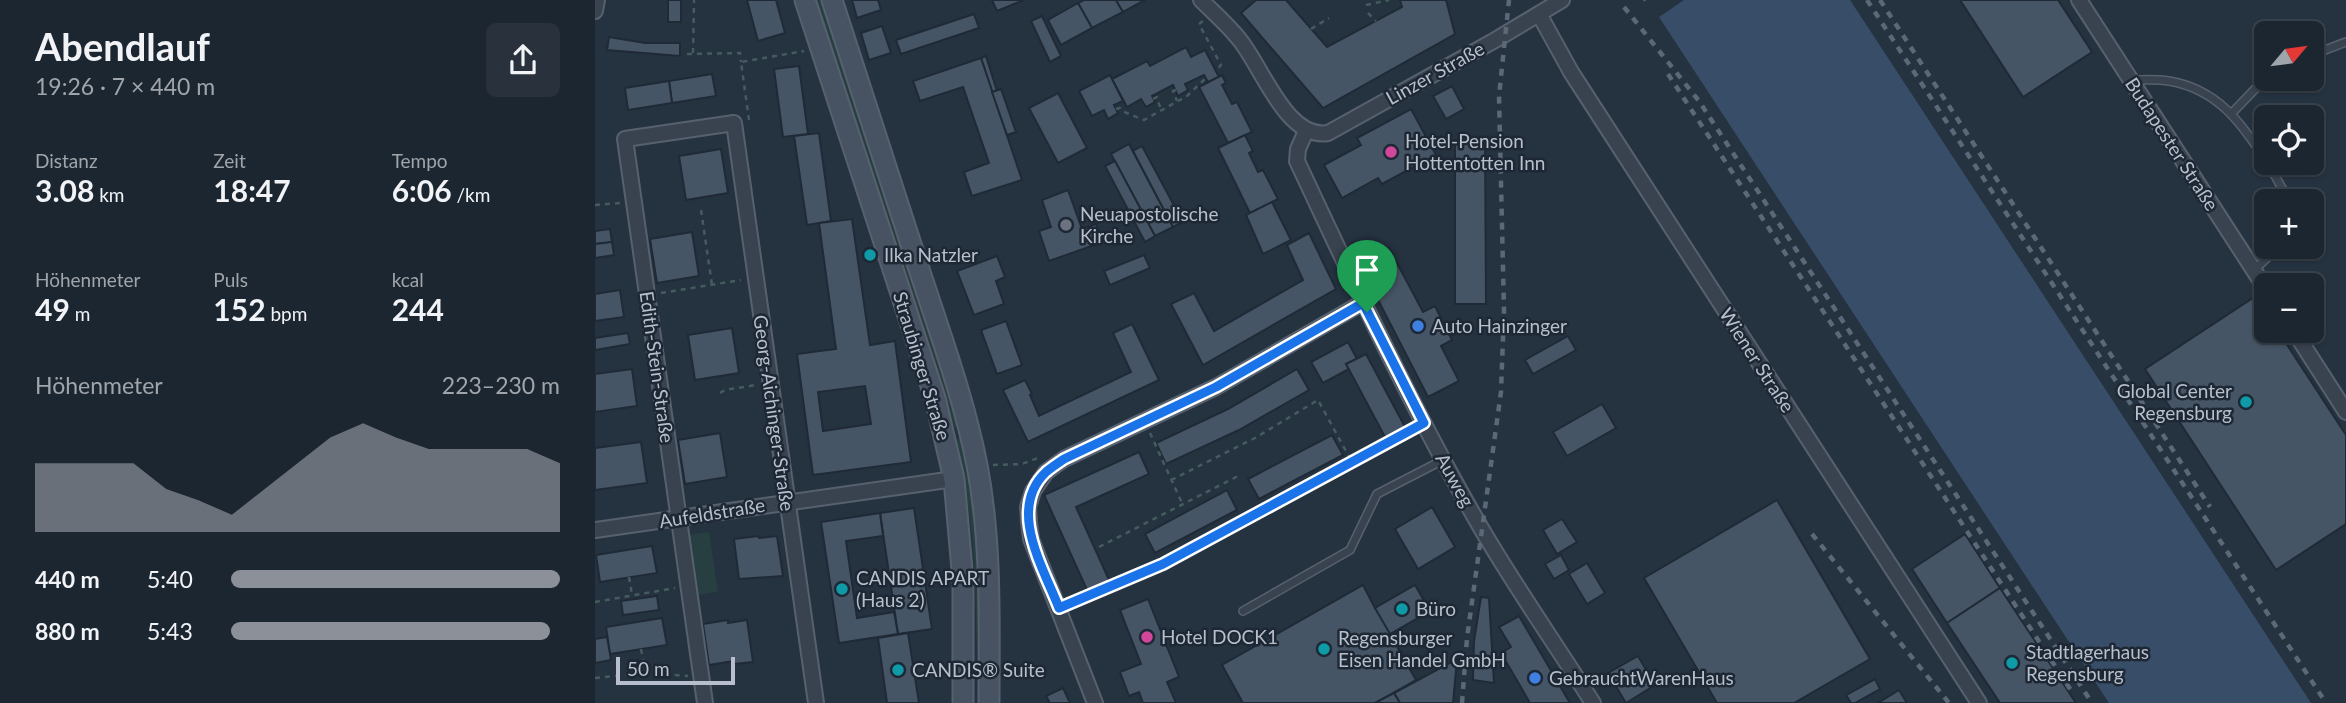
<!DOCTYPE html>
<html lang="de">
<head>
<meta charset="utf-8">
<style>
	:root { --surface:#1c2630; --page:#29323c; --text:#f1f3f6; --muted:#a0a5ab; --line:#3a434c; --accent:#8c9099 }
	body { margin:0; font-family:Lato,sans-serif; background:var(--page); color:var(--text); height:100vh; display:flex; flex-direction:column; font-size:26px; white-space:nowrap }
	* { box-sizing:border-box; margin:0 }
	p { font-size:23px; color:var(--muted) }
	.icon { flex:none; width:38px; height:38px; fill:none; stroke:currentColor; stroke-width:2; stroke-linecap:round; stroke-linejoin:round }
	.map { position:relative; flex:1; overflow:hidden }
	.panel { display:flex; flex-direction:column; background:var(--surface); width:595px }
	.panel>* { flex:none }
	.needle { width:46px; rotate:61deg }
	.controls { position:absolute; left:1659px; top:21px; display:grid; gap:14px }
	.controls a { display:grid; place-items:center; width:70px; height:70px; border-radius:10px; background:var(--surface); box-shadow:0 2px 5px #0004,0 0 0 2px var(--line); font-size:35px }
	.scale { position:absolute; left:21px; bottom:18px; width:119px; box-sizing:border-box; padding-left:7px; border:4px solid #b6bfcb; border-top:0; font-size:19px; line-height:24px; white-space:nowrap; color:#b6bfcb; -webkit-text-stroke:5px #1e2835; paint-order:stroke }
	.pin { position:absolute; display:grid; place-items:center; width:60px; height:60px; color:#fff; margin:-72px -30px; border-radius:50% 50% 50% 0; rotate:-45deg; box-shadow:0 0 7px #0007 }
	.pin .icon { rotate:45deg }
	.round { display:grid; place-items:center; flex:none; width:74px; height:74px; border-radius:10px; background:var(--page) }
	.headline { display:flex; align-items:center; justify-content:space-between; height:119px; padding:0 35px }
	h1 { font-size:38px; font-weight:700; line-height:52px }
	.metrics { display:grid; grid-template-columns:repeat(3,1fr); gap:10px; height:119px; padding:7px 35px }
	.metrics div { display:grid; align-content:center }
	.metrics b { font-size:30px; font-weight:700 }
	.metrics small { font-size:19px; font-weight:400 }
	.metrics p { font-size:19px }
	.chart { height:196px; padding:14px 35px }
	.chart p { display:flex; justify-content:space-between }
	.chart svg { width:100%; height:126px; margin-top:7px; fill:var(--accent); opacity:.7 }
	ul { padding:0 35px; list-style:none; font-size:23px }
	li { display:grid; grid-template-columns:112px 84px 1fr; align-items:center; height:52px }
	li i { height:18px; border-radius:9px; background:var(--accent) }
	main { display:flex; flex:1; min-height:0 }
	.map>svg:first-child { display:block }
	.green { fill:#273f41 }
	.water { fill:#384e68 }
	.building { fill:#465565; stroke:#202a37; stroke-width:2; fill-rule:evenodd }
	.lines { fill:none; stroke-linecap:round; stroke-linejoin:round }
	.lane-casing { stroke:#57616e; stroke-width:10 }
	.street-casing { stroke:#57616e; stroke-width:18 }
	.secondary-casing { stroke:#57616e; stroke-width:23 }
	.path { stroke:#455c5e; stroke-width:2.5; stroke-dasharray:5 5; stroke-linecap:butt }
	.lane { stroke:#394350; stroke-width:7 }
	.street { stroke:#394350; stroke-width:14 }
	.secondary { stroke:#475363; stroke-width:19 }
	.rail { stroke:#5b6877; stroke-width:4.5; stroke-dasharray:7 7; stroke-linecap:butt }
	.route-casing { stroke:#fff; stroke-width:14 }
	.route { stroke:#1a73e8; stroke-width:9 }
	.hotel-dot { fill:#d1479c; stroke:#1e2835; stroke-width:2.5 }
	.worship-dot { fill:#6b7280; stroke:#1e2835; stroke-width:2.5 }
	.culture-dot { fill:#0f9aa8; stroke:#1e2835; stroke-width:2.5 }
	.shop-dot { fill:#3f7fe0; stroke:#1e2835; stroke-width:2.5 }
	.labels { text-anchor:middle; stroke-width:5; stroke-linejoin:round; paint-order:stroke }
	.street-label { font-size:19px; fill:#b6bfcb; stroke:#1e2835 }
	.poi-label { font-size:19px; fill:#b6bfcb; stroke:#1e2835; text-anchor:start }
</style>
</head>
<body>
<main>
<section class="panel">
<div class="headline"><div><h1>Abendlauf</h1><p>19:26 · 7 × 440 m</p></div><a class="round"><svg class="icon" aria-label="share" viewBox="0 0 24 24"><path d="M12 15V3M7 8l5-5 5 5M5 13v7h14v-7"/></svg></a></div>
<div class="metrics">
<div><p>Distanz</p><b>3.08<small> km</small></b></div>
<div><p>Zeit</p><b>18:47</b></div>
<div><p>Tempo</p><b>6:06<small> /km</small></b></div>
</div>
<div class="metrics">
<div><p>Höhenmeter</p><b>49<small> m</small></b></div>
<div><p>Puls</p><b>152<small> bpm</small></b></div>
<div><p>kcal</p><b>244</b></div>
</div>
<div class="chart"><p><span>Höhenmeter</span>223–230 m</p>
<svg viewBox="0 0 160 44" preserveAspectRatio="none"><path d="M0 44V20L10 20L20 20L30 20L40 29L50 33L60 38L70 29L80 20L90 11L100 6L110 11L120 15L130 15L140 15L150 15L160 20V44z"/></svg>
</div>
<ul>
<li><b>440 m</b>5:40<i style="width:100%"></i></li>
<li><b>880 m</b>5:43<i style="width:97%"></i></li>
</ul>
</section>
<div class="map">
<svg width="1751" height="703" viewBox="0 0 1751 703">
	<rect width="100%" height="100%" fill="#253240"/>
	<g class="green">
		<path d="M222,0H227L231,10L366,426L359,428Z"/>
		<path d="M369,437L385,538L388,663H384C379,629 382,594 379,559C376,519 370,479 360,440Z"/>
		<path d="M114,532L123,592L102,595L93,535Z"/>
	</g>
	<path class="water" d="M1089,0H1255L1716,703H1514L1064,17Z"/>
	<g class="building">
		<rect x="73" y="0" width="13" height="22"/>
		<path d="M152,0H181L190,33L163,41Z"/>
		<path d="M257,0H283L286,10L262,18Z"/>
		<path d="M397,0H429L402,11Z"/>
		<path d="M489,0H521L528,12L497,28L483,3Z"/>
		<path d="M521,0H550L528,12Z"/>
		<path d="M661,0H691L732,47L807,7L805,0H851L860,34L728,108L646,13Z"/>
		<path d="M1365,0H1463L1497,52L1428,97Z"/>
		<path d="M483,3L497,28L466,45L453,20Z"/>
		<path d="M379,14L384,28L306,54L301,40Z"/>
		<path d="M447,16L466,56L455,62L436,21Z"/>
		<path d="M287,26L296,53L274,60L266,33Z"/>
		<path d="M14,37L50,43H85V56L12,50Z"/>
		<path d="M591,47L596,57L610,50L624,77L613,82L609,75L590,84L593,90L583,96L578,85L557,96L560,102L551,107L546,99L532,107L517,79L552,61L555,66Z"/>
		<path d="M391,56L402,91L397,92L386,58Z"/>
		<path d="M386,58L427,180L377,196L369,172L394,163L368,87L325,101L318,81Z"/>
		<path d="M204,66L213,134L188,137L179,69Z"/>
		<path d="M117,74L121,96L77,103L74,81Z"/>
		<path d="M515,75L528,101L519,105L523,113L513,119L509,110L497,116L484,91Z"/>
		<path d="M627,75L631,83L627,85L637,104L642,102L657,132L633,143L604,87Z"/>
		<path d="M74,81L77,103L33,110L30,88Z"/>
		<path d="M857,86L869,109L851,119L838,96Z"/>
		<path d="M406,89L421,132L412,135L397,92Z"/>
		<path d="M463,93L492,148L463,163L434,108Z"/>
		<path d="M816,109L841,155L787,184L783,178L747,198L729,165L766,145L762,138Z"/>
		<path d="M224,133L236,221L212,225L199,136Z"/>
		<path d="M650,135L658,151L654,153L663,172L668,170L683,199L655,213L623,148Z"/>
		<path d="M860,140H890L891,304H860Z"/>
		<path d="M534,144L578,227L560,236L516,154Z"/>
		<path d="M547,146L588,222L578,227L538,151Z"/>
		<path d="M126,149L133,193L91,200L84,156Z"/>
		<path d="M520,161L560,236L550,242L510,166Z"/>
		<path d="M473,190L487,229L501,224L508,242L454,261L444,231L456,227L447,200Z"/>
		<path d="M677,202L696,240L668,254L651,215Z"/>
		<path d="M257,219L275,345L300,341L316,462L218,475L202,354L241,349L224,223ZM270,386L276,424L228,431L223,392Z"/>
		<path d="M15,229L17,242L0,244V231Z"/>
		<path d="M97,232L104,276L62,283L55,239Z"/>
		<path d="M714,233L741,289L608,365L576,304L599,293L619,331L708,280L692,245Z"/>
		<path d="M17,242L19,255L0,258V244Z"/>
		<path d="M794,248L828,312L840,306L857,340L846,346L864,381L833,397L764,263Z"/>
		<path d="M549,255L555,268L515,285L509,271Z"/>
		<path d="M402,256L410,277L401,281L409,304L379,315L362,271Z"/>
		<path d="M25,290L29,317L0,321V294Z"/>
		<path d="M1661,296L1671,313V331H1683L1751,435V524L1681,570L1550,369Z"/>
		<path d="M411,321L427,365L402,374L386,330Z"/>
		<path d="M537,324L564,380L433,442L408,390L430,380L437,394L435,395L444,416L536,372L518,333Z"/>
		<path d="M137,328L144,373L100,380L93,335Z"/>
		<path d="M33,333L35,344L0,350V338Z"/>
		<path d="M973,336L981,350L938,374L930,360Z"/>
		<path d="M753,342L762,359L751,364L754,369L728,383L716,362Z"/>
		<path d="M771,354L810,427L790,437L751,364Z"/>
		<path d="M37,369L42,406L0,412V374Z"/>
		<path d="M702,369L714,390L644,430L571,464L561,443L633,409Z"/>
		<path d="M1007,404L1021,428L972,456L958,432Z"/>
		<path d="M125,433L132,477L90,484L83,440Z"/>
		<path d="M737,435L748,455L664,499L653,479Z"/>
		<path d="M46,442L52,483L0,490V448Z"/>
		<path d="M544,452L554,474L481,507L515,582L493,592L449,495Z"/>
		<path d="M632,490L642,510L560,553L550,534Z"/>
		<path d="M1182,500L1275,659L1199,703H1122L1049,578Z"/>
		<path d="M837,507L860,547L823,569L800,529Z"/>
		<path d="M319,508L337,629L303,634L285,513Z"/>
		<path d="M285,513L288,536L251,541L262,618L299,612L303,634L244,643L226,522Z"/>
		<path d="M967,519L982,542L962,554L948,530Z"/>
		<path d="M1370,534L1405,588L1352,623L1317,569Z"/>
		<path d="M163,536L164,538L182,536L188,576L144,579L139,539Z"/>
		<path d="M57,546L62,573L5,582L1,555Z"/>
		<path d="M966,555L974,570L959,579L950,564Z"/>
		<path d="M992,563L1010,593L992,604L974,574Z"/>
		<path d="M768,585L780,608L820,585L835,611L795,634L821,680L780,703H648L627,665Z"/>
		<path d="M820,585L835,611L795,634L780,608Z"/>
		<path d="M1405,588L1481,703H1405L1352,623Z"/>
		<path d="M62,596L64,610L28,615L26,601Z"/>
		<path d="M886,597L894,598L899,683L878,680L879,641Z"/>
		<path d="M553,599L584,677L572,682L581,703H548L544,692L534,696L525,672L546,664L525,610Z"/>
		<path d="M924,616L975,703H935L906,653L916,647L904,627Z"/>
		<path d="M67,618L72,645L15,654L11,627Z"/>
		<path d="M133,620V623L152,620L158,662L139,664V661L114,665L108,624Z"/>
		<path d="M313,633L324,703H292L283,638Z"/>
		<path d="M12,637L16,660L0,663V639Z"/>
		<path d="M1043,656L1060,685L1031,703L1013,673Z"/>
		<path d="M862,659L858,703H805L799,693Z"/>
		<path d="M1280,679L1285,689L1260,703H1256L1251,695Z"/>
		<path d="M468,688L475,703H455L451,696Z"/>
		<path d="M1304,690L1312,703H1283Z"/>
		<path d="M799,693L805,703H780Z"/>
	</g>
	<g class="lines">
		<g class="lane-casing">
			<g id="lane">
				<path d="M1717,55L1751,42"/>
				<path d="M1536,80C1549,80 1562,79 1574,81C1622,89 1646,122 1671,161"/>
				<path d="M1637,113L1660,89L1676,79"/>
				<path d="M1673,163L1694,201"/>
				<path d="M1659,270L1684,247"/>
				<path d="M648,611L755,550L782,494L848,460"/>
			</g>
		</g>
		<g class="street-casing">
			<g id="street">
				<path d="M606,0C619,13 633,25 644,39C667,66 691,140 733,133L902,39L967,0"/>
				<path d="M1484,0L1671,289"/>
				<path d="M0,11L2,0"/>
				<path d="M944,14L976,72L1384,703"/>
				<path d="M711,131L703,149L702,161C760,285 817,409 886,528C921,588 961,645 998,703"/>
				<path d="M1699,331L1751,412"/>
				<path d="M0,530L359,479"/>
				<path d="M110,703L30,139L139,123L221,703"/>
				<path d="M500,703L436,539L434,522L433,507L438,491L451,472L469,459L621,387L767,303"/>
			</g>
		</g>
		<g class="secondary-casing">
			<g id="secondary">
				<path d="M210,0L340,398L359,479L368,581V703"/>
				<path d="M237,0C266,91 295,182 325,272C346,336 369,399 382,465C397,544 394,623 394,703"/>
			</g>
		</g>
		<g class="path">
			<path d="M1048,0H1051"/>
			<path d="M771,5L794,0"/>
			<path d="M773,13L781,21"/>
			<path d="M608,21L604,24L626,65L621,71"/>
			<path d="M716,29L734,18"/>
			<path d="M98,53L99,0"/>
			<path d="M92,54L145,53L146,62"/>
			<path d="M581,90L578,91L582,101"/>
			<path d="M558,99L562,97L566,110"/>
			<path d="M521,109L525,108L527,111L549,120L592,96L610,79"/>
			<path d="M154,120L146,62L209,51"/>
			<path d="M0,205L25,203"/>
			<path d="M106,210L117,285"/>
			<path d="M66,293L146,280"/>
			<path d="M125,393L130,390L161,385"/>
			<path d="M555,433L587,503"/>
			<path d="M398,465L427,464L443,458"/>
			<path d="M576,480L660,438L723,400L757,462"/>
			<path d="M504,547L643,476"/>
			<path d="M34,577L37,595"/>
			<path d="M0,602L80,588"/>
			<path d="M476,603L568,564L816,430"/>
			<path d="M46,649L51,673"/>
			<path d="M0,678L51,673L93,676"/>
		</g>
		<use href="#lane" class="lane"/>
		<use href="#street" class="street"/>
		<use href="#secondary" class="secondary"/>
		<g class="rail">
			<path d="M1272,0L1731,703"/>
			<path d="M1285,0L1615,507"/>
			<path d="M1029,7L1104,101L1497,703"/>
			<path d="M1073,74L1479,695"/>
			<path d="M1217,534L1354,703"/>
			<path d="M867,703L872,638L906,392L909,311L904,96L914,0"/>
		</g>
	</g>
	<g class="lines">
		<g class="route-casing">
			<path id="route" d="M768,303L829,423L568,564L464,608C448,567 412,509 451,472C457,467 463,463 469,459L621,387Z"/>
		</g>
		<use href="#route" class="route"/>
	</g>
	<g class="hotel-dot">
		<circle cx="796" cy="152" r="7"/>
		<circle cx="552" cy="637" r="7"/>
	</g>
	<circle class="worship-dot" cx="471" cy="225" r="7"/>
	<g class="culture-dot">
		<circle cx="275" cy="255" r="7"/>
		<circle cx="1651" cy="402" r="7"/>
		<circle cx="247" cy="589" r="7"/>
		<circle cx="807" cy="609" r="7"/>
		<circle cx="729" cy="649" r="7"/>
		<circle cx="1417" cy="663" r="7"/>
		<circle cx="303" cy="670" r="7"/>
	</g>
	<g class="shop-dot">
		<circle cx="823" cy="326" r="7"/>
		<circle cx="940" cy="678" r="7"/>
	</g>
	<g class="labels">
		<g class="street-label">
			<text transform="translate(840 73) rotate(-29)" y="7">Linzer Straße</text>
			<text transform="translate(1577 144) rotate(57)" y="7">Budapester Straße</text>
			<text transform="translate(1162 360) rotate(57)" y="7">Wiener Straße</text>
			<text transform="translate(327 366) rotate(73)" y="7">Straubinger Straße</text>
			<text transform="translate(62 367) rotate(82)" y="7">Edith-Stein-Straße</text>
			<text transform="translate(179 413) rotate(82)" y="7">Georg-Aichinger-Straße</text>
			<text transform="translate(860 480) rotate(61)" y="7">Auweg</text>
			<text transform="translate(117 513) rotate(-9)" y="7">Aufeldstraße</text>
		</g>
		<g class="poi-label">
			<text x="810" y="148">Hotel-Pension<tspan x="810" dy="22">Hottentotten Inn</tspan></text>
			<text x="485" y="221">Neuapostolische<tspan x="485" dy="22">Kirche</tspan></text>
			<text x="289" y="262">Ilka Natzler</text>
			<text x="837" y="333">Auto Hainzinger</text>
			<text x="1637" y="398" text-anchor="end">Global Center<tspan x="1637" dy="22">Regensburg</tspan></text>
			<text x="261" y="585">CANDIS APART<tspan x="261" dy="22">(Haus 2)</tspan></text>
			<text x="821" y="616">Büro</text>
			<text x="566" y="644">Hotel DOCK1</text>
			<text x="743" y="645">Regensburger<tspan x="743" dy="22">Eisen Handel GmbH</tspan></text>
			<text x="1431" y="659">Stadtlagerhaus<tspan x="1431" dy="22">Regensburg</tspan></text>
			<text x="317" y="677">CANDIS® Suite</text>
			<text x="954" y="685">GebrauchtWarenHaus</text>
		</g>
	</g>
</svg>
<div class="controls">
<a><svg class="needle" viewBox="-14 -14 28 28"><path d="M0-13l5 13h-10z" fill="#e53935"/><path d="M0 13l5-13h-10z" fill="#a0a5ab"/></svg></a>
<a><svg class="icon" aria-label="locate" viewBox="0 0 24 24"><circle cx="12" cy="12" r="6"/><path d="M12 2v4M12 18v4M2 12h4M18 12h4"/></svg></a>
<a>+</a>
<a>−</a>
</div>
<div class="scale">50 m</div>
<div class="pin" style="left:772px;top:312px;background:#1e9e55"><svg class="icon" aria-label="arrive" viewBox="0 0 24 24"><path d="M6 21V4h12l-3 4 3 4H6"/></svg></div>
</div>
</main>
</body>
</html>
